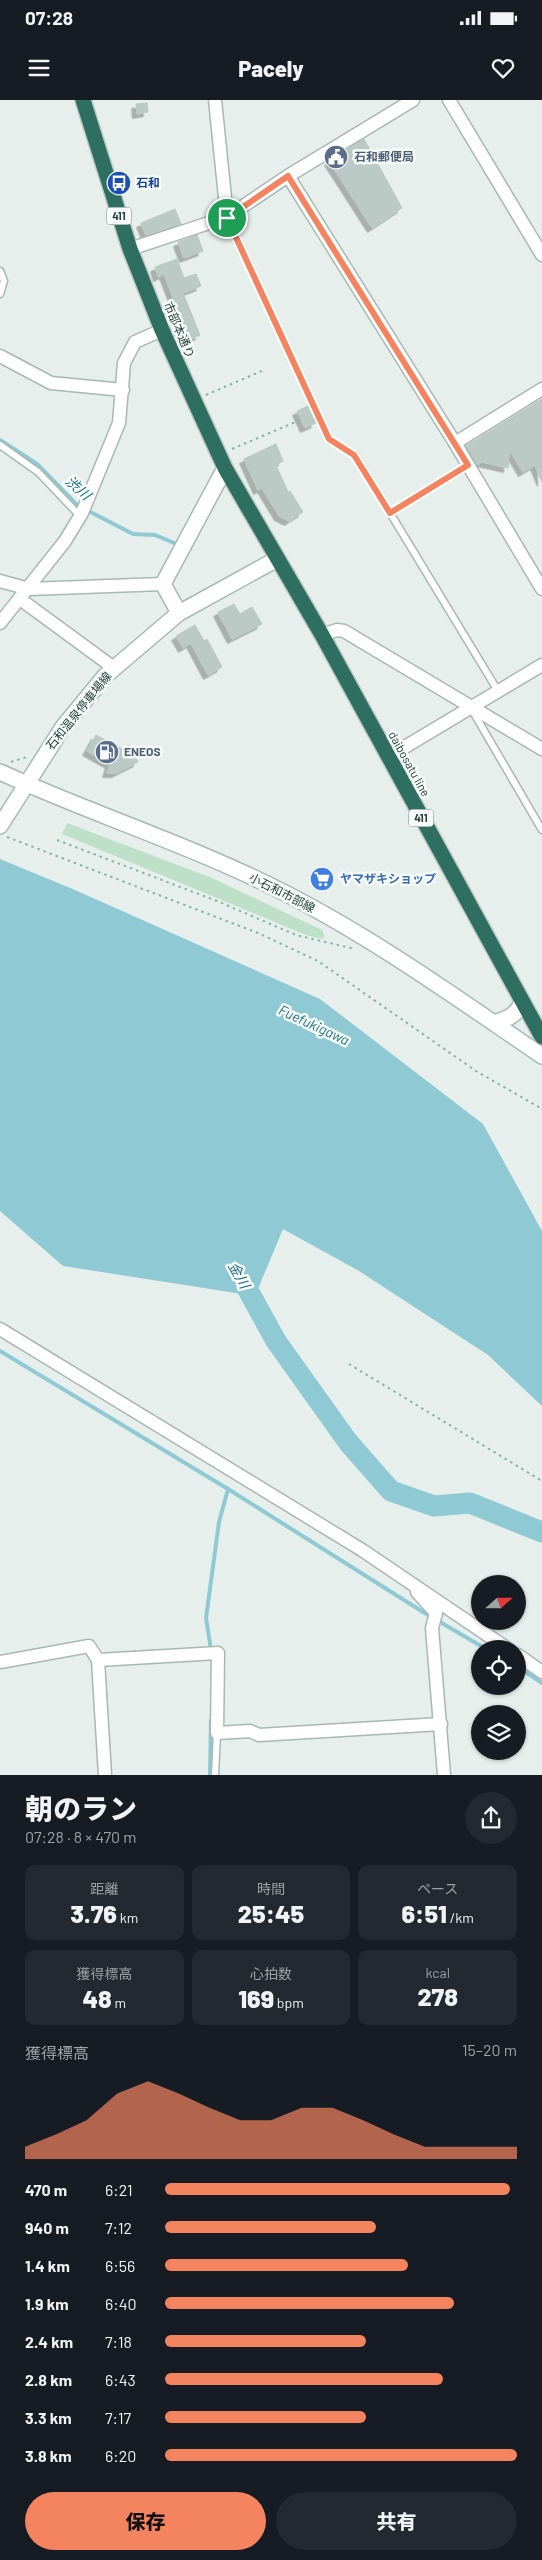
<!DOCTYPE html>
<html lang="ja">
<head>
<meta charset="utf-8">
<style>
	:root { --surface:#171b24; --page:#242831; --text:#f1f3f6; --muted:#9ea1a6; --accent:#f4845f }
	body { margin:0; font-family:Barlow,"Noto Sans JP",sans-serif; background:var(--page); color:var(--text); height:100vh; display:flex; flex-direction:column; font-size:19px; white-space:nowrap }
	* { box-sizing:border-box; margin:0 }
	p { font-size:16px; color:var(--muted) }
	.icon { flex:none; width:28px; height:28px; fill:none; stroke:currentColor; stroke-width:2; stroke-linecap:round; stroke-linejoin:round }
	.map { position:relative; height:1675px; overflow:hidden }
	.drawer { display:flex; flex-direction:column; background:var(--surface); flex:1 }
	.drawer>* { flex:none }
	.needle { width:32px; rotate:69deg }
	.controls { position:absolute; left:471px; top:1475px; display:grid; gap:10px }
	.controls a { display:grid; place-items:center; width:55px; height:55px; border-radius:50%; background:var(--surface); box-shadow:0 1px 4px #0004; font-size:25px }
	.pin { position:absolute; display:grid; place-items:center; width:42px; height:42px; color:#fff; margin:-21px; border:2px solid #fff; border-radius:50%; box-shadow:0 1px 5px #0007 }
	.round { display:grid; place-items:center; flex:none; width:52px; height:52px; border-radius:26px; background:var(--page) }
	.head { display:flex; align-items:center; justify-content:space-between; height:85px; padding:0 25px }
	h1 { font-size:28px; font-weight:800; line-height:38px }
	.figures { display:grid; grid-template-columns:repeat(3,1fr); gap:8px; height:85px; padding:5px 25px }
	.figures div { display:grid; align-content:center; border-radius:10px; background:var(--page); text-align:center }
	.figures b { font-size:25px; font-weight:800 }
	.figures small { font-size:14px; font-weight:400 }
	.figures p { font-size:14px }
	.chart { height:140px; padding:10px 25px }
	.chart p { display:flex; justify-content:space-between }
	.chart svg { width:100%; height:90px; margin-top:5px; fill:var(--accent); opacity:.7 }
	.action { display:flex; gap:10px; margin-top:auto; padding:10px 25px }
	.action a { flex:1; height:58px; border-radius:30px; background:var(--accent); color:#111; font-size:20px; font-weight:800; line-height:58px; text-align:center }
	.action a+a { background:var(--page); color:var(--text) }
	ul { padding:0 25px; list-style:none; font-size:16px }
	li { display:grid; grid-template-columns:80px 60px 1fr; align-items:center; height:38px }
	li i { height:12px; border-radius:6px; background:var(--accent) }
	.status { display:flex; justify-content:space-between; align-items:center; height:35px; padding:0 25px; background:var(--surface); direction:ltr }
	.status svg { height:14px; fill:currentColor }
	header { display:flex; justify-content:space-between; align-items:center; height:65px; padding:0 25px; background:var(--surface); font-size:22px; font-weight:800 }
	.map>svg:first-child { display:block }
	.green { fill:#bfe0c8 }
	.water { fill:#8ec9d4 }
	.lines { fill:none; stroke-linecap:round; stroke-linejoin:round }
	.stream { stroke:#8ec9d4; stroke-width:4 }
	.river { stroke:#8ec9d4; stroke-width:21 }
	.building { fill:#bbcac4; stroke:#b8c9c2; filter:url(#shadow) }
	.lane-casing { stroke:#a8b8b2; stroke-width:9 }
	.street-casing { stroke:#a8b8b2; stroke-width:15 }
	.secondary-casing { stroke:#a4bbb3; stroke-width:18 }
	.highway-casing { stroke:#c2cac8; stroke-width:18 }
	.path { stroke:#86b3a5; stroke-width:2; stroke-dasharray:2.5 4; stroke-linecap:butt }
	.lane { stroke:#fff; stroke-width:6 }
	.street { stroke:#fff; stroke-width:12 }
	.secondary { stroke:#fff; stroke-width:15 }
	.highway { stroke:#2f6f62; stroke-width:15 }
	.route-casing { stroke:#fff; stroke-width:10 }
	.route { stroke:#f4845f; stroke-width:6 }
	.labels { text-anchor:middle; stroke-width:5; stroke-linejoin:round; paint-order:stroke }
	.shield { fill:#f7fbf9; stroke:#637a73; stroke-width:1 }
	.shield-label { font-size:11px; font-weight:bold; fill:#24423a }
	.service-label { font-size:12px; font-weight:bold; fill:#4e5e75; stroke:#f7fbf9; text-anchor:start }
	.transit-label { font-size:12px; font-weight:bold; fill:#164399; stroke:#f7fbf9; text-anchor:start }
	.street-label { font-size:12px; fill:#24423a; stroke:#f7fbf9 }
	.shop-label { font-size:12px; font-weight:bold; fill:#366cbe; stroke:#f7fbf9; text-anchor:start }
	.water-label { font-size:14px; font-style:italic; fill:#1c6f80; stroke:#f7fbf9 }
</style>
</head>
<body>
<div class="status"><b>07:28</b><svg viewBox="0 0 49 12"><path d="M0 12V9h3v3zM5 12V6h3v6zM10 12V3h3v9zM15 12V0h3v12zM26 1h20v11H26zM47 4h2v5h-2z"/></svg></div>
<header><svg class="icon" aria-label="menu" viewBox="0 0 24 24"><path d="M4 6h16M4 12h16M4 18h16"/></svg>Pacely<svg class="icon" aria-label="heart" viewBox="0 0 24 24"><path d="M12 20l-8-8c-3-5 5-10 8-4 3-6 11-1 8 4z"/></svg></header>
<div class="map">
<svg width="542" height="1675" viewBox="0 0 542 1675">
	<defs>
		<filter id="shadow"><feDropShadow dx="-4.5" dy="4.5" stdDeviation="0" flood-color="#0004"/></filter>
	</defs>
	<rect width="100%" height="100%" fill="#e6efeb"/>
	<path class="green" d="M67,723L212,778L322,830L325,837L321,839L306,835L62,734Z"/>
	<path class="water" d="M0,759L75,790L320,899L483,1024L542,1131V1306L488,1255L359,1171L283,1129L255,1196L63,1166L0,1111Z"/>
	<g class="lines">
		<g class="stream">
			<path d="M0,340L37,364L77,405L133,434L155,435L179,445"/>
			<path d="M0,1251L228,1389L423,1512L486,1549"/>
			<path d="M211,1550L206,1518L219,1422L228,1389"/>
			<path d="M518,1567L542,1583"/>
			<path d="M210,1675L211,1620"/>
		</g>
		<path class="river" d="M237,1170L276,1241L348,1342L391,1391L434,1406L470,1403L542,1432"/>
	</g>
	<g class="building">
		<path d="M147,3L148,12L137,14L136,4Z"/>
		<path d="M364,39L402,108L372,128L329,61Z"/>
		<path d="M175,109L181,124L146,135L141,123Z"/>
		<path d="M197,135L203,151L184,158L178,142Z"/>
		<path d="M177,159L184,178L196,174L201,186L183,193L200,235L185,242L177,222L180,220L177,214L179,213L164,174L158,177L155,167Z"/>
		<path d="M542,299V382L535,365L523,372L509,349L508,368L482,362L478,365L466,346Z"/>
		<path d="M308,306L316,323L305,328L297,311Z"/>
		<path d="M276,344L283,361L276,365L288,392L290,391L303,412L289,421L279,416L262,388L258,390L244,359Z"/>
		<path d="M234,504L240,514L252,507L262,524L232,539L218,512Z"/>
		<path d="M195,525L204,541L207,539L222,567L208,575L191,543L183,548L176,536Z"/>
		<path d="M96,635L122,649L129,645L138,662L116,673H107L110,664L87,651Z"/>
	</g>
	<g class="lines">
		<g class="lane-casing">
			<g id="lane">
				<path d="M227,117L329,339L355,355L498,591"/>
				<path d="M0,171L4,181L0,194"/>
				<path d="M0,345L38,372L80,416"/>
				<path d="M390,413L468,365"/>
				<path d="M472,610L542,730"/>
				<path d="M215,1675L217,1633"/>
			</g>
		</g>
		<g class="street-casing">
			<g id="street">
				<path d="M215,0L227,117"/>
				<path d="M449,0L542,155"/>
				<path d="M288,76L455,343L542,489"/>
				<path d="M130,149L227,117L288,76L413,0"/>
				<path d="M0,256L51,283L123,290"/>
				<path d="M455,343L542,289"/>
				<path d="M0,481L29,489L163,484"/>
				<path d="M20,499L114,568"/>
				<path d="M0,523L65,441L82,413L119,323L124,263L135,242L162,230"/>
				<path d="M322,535L337,530L344,531L542,649"/>
				<path d="M388,657L542,565"/>
				<path d="M0,1229L362,1450L508,1549"/>
				<path d="M417,1492L436,1513L432,1528L444,1675"/>
				<path d="M518,1555L542,1572"/>
				<path d="M98,1560L218,1553L217,1633L250,1631L259,1635L441,1624"/>
				<path d="M0,1562L89,1546L98,1560L105,1675"/>
			</g>
		</g>
		<g class="secondary-casing">
			<g id="secondary">
				<path d="M179,513L163,484L225,368"/>
				<path d="M0,672C90,713 184,743 273,787C368,834 454,896 542,956"/>
				<path d="M0,726L63,627L105,576L179,513L277,459"/>
				<path d="M494,923C507,919 518,915 522,901"/>
			</g>
		</g>
		<g class="highway-casing">
			<path id="highway" d="M83,0L130,149L162,230L225,368L322,535L542,937"/>
		</g>
		<g class="path">
			<path d="M206,295L264,270"/>
			<path d="M232,349L300,320"/>
			<path d="M11,662L27,657"/>
			<path d="M7,737L258,833L318,861L476,971L542,1009"/>
			<path d="M57,740L217,801L296,835L355,849"/>
			<path d="M349,1264L542,1381"/>
		</g>
		<use href="#lane" class="lane"/>
		<use href="#street" class="street"/>
		<use href="#secondary" class="secondary"/>
		<use href="#highway" class="highway"/>
	</g>
	<g class="lines">
		<g class="route-casing">
			<path id="route" d="M288,76L468,365L390,413L354,355L329,339L227,118Z"/>
		</g>
		<use href="#route" class="route"/>
	</g>
	<defs>
		<g id="civic-disc" transform="scale(1.25)"><circle r="9.5" fill="#5c6f8a" stroke="#f7fbf9"/><path d="M-.6-6.5H3V-4.5H.6V-3L4-1V1h2V6H-6V1h2V-1L-.6-3ZM-1.2 2.5V6h2.4V2.5Z" fill="#fff"/></g>
		<g id="bus-disc" transform="scale(1.25)"><circle r="9.5" fill="#1a4fb4" stroke="#f7fbf9"/><path d="M-5-6H5V4H4V6H2V4H-2V6H-4V4H-5ZM-3.5-4V0h7V-4ZM-3.5 1.2v1.5H-2V1.2ZM2 1.2v1.5H3.5V1.2Z" fill="#fff"/></g>
		<g id="fuel-disc" transform="scale(1.25)"><circle r="9.5" fill="#5c6f8a" stroke="#f7fbf9"/><path d="M-5.5-6h7V0h2V4h1.3V-2.5L3-4.5l.8-.8L6-3V5H2.5V1h-1V6h-7ZM-4.2-4.7v3.2H.2V-4.7Z" fill="#fff"/></g>
		<g id="supermarket-disc" transform="scale(1.25)"><circle r="9.5" fill="#3f7fe0" stroke="#f7fbf9"/><path d="M-6-5.5h2.5l.6 2H6L4.5 2H-2.5L-4.4-4H-6ZM-1.5 3.2a1.3 1.3 0 1 0 .1 0ZM3 3.2a1.3 1.3 0 1 0 .1 0Z" fill="#fff"/></g>
	</defs>
	<g fill-rule="evenodd">
		<use href="#civic-disc" x="336" y="57"/>
		<use href="#bus-disc" x="119" y="83"/>
		<use href="#fuel-disc" x="107" y="652"/>
		<use href="#supermarket-disc" x="322" y="779"/>
	</g>
	<g class="labels">
		<g class="shield">
			<rect x="106.5" y="107.5" width="25" height="17" rx="4"/>
			<rect x="408.5" y="709.5" width="25" height="17" rx="4"/>
		</g>
		<g class="shield-label">
			<text x="119" y="120">411</text>
			<text x="421" y="722">411</text>
		</g>
		<g class="service-label">
			<text x="354" y="61">石和郵便局</text>
			<text x="124" y="656">ENEOS</text>
		</g>
		<g class="transit-label">
			<text x="136" y="87">石和</text>
		</g>
		<g class="street-label">
			<text transform="translate(179 230) rotate(67)" y="4">市部本通り</text>
			<text transform="translate(79 611) rotate(-51)" y="4">石和温泉停車場線</text>
			<text transform="translate(409 664) rotate(61)" y="4">daibosatu line</text>
			<text transform="translate(282 793) rotate(27)" y="4">小石和市部線</text>
		</g>
		<g class="shop-label">
			<text x="340" y="783">ヤマザキショップ</text>
		</g>
		<g class="water-label">
			<text transform="translate(78 388) rotate(41)" y="5">渋川</text>
			<text transform="translate(314 925) rotate(25)" y="5">Fuefukigawa</text>
			<text transform="translate(239 1175) rotate(61)" y="5">金川</text>
		</g>
	</g>
</svg>
<div class="controls">
<a><svg class="needle" viewBox="-14 -14 28 28"><path d="M0-13l5 13h-10z" fill="#e53935"/><path d="M0 13l5-13h-10z" fill="#9ea1a6"/></svg></a>
<a><svg class="icon" aria-label="locate" viewBox="0 0 24 24"><circle cx="12" cy="12" r="6"/><path d="M12 2v4M12 18v4M2 12h4M18 12h4"/></svg></a>
<a><svg class="icon" aria-label="layers" viewBox="0 0 24 24"><path d="M12 4l9 5-9 5-9-5zM3 14l9 5 9-5"/></svg></a>
</div>
<div class="pin" style="left:227px;top:118px;background:#1e9e55"><svg class="icon" aria-label="arrive" viewBox="0 0 24 24"><path d="M6 21V4h12l-3 4 3 4H6"/></svg></div>
</div>
<section class="drawer">
<div class="head"><div><h1>朝のラン</h1><p>07:28 · 8 × 470 m</p></div><a class="round"><svg class="icon" aria-label="share" viewBox="0 0 24 24"><path d="M12 15V3M7 8l5-5 5 5M5 13v7h14v-7"/></svg></a></div>
<div class="figures">
<div><p>距離</p><b>3.76<small> km</small></b></div>
<div><p>時間</p><b>25:45</b></div>
<div><p>ペース</p><b>6:51<small> /km</small></b></div>
</div>
<div class="figures">
<div><p>獲得標高</p><b>48<small> m</small></b></div>
<div><p>心拍数</p><b>169<small> bpm</small></b></div>
<div><p>kcal</p><b>278</b></div>
</div>
<div class="chart"><p><span>獲得標高</span>15–20 m</p>
<svg viewBox="0 0 160 44" preserveAspectRatio="none"><path d="M0 44V38L10 32L20 25L30 12L40 6L50 12L60 19L70 25L80 25L90 19L100 19L110 25L120 32L130 38L140 38L150 38L160 38V44z"/></svg>
</div>
<ul>
<li><b>470 m</b>6:21<i style="width:98%"></i></li>
<li><b>940 m</b>7:12<i style="width:60%"></i></li>
<li><b>1.4 km</b>6:56<i style="width:69%"></i></li>
<li><b>1.9 km</b>6:40<i style="width:82%"></i></li>
<li><b>2.4 km</b>7:18<i style="width:57%"></i></li>
<li><b>2.8 km</b>6:43<i style="width:79%"></i></li>
<li><b>3.3 km</b>7:17<i style="width:57%"></i></li>
<li><b>3.8 km</b>6:20<i style="width:100%"></i></li>
</ul>
<div class="action"><a>保存</a><a>共有</a></div>
</section>
</body>
</html>
